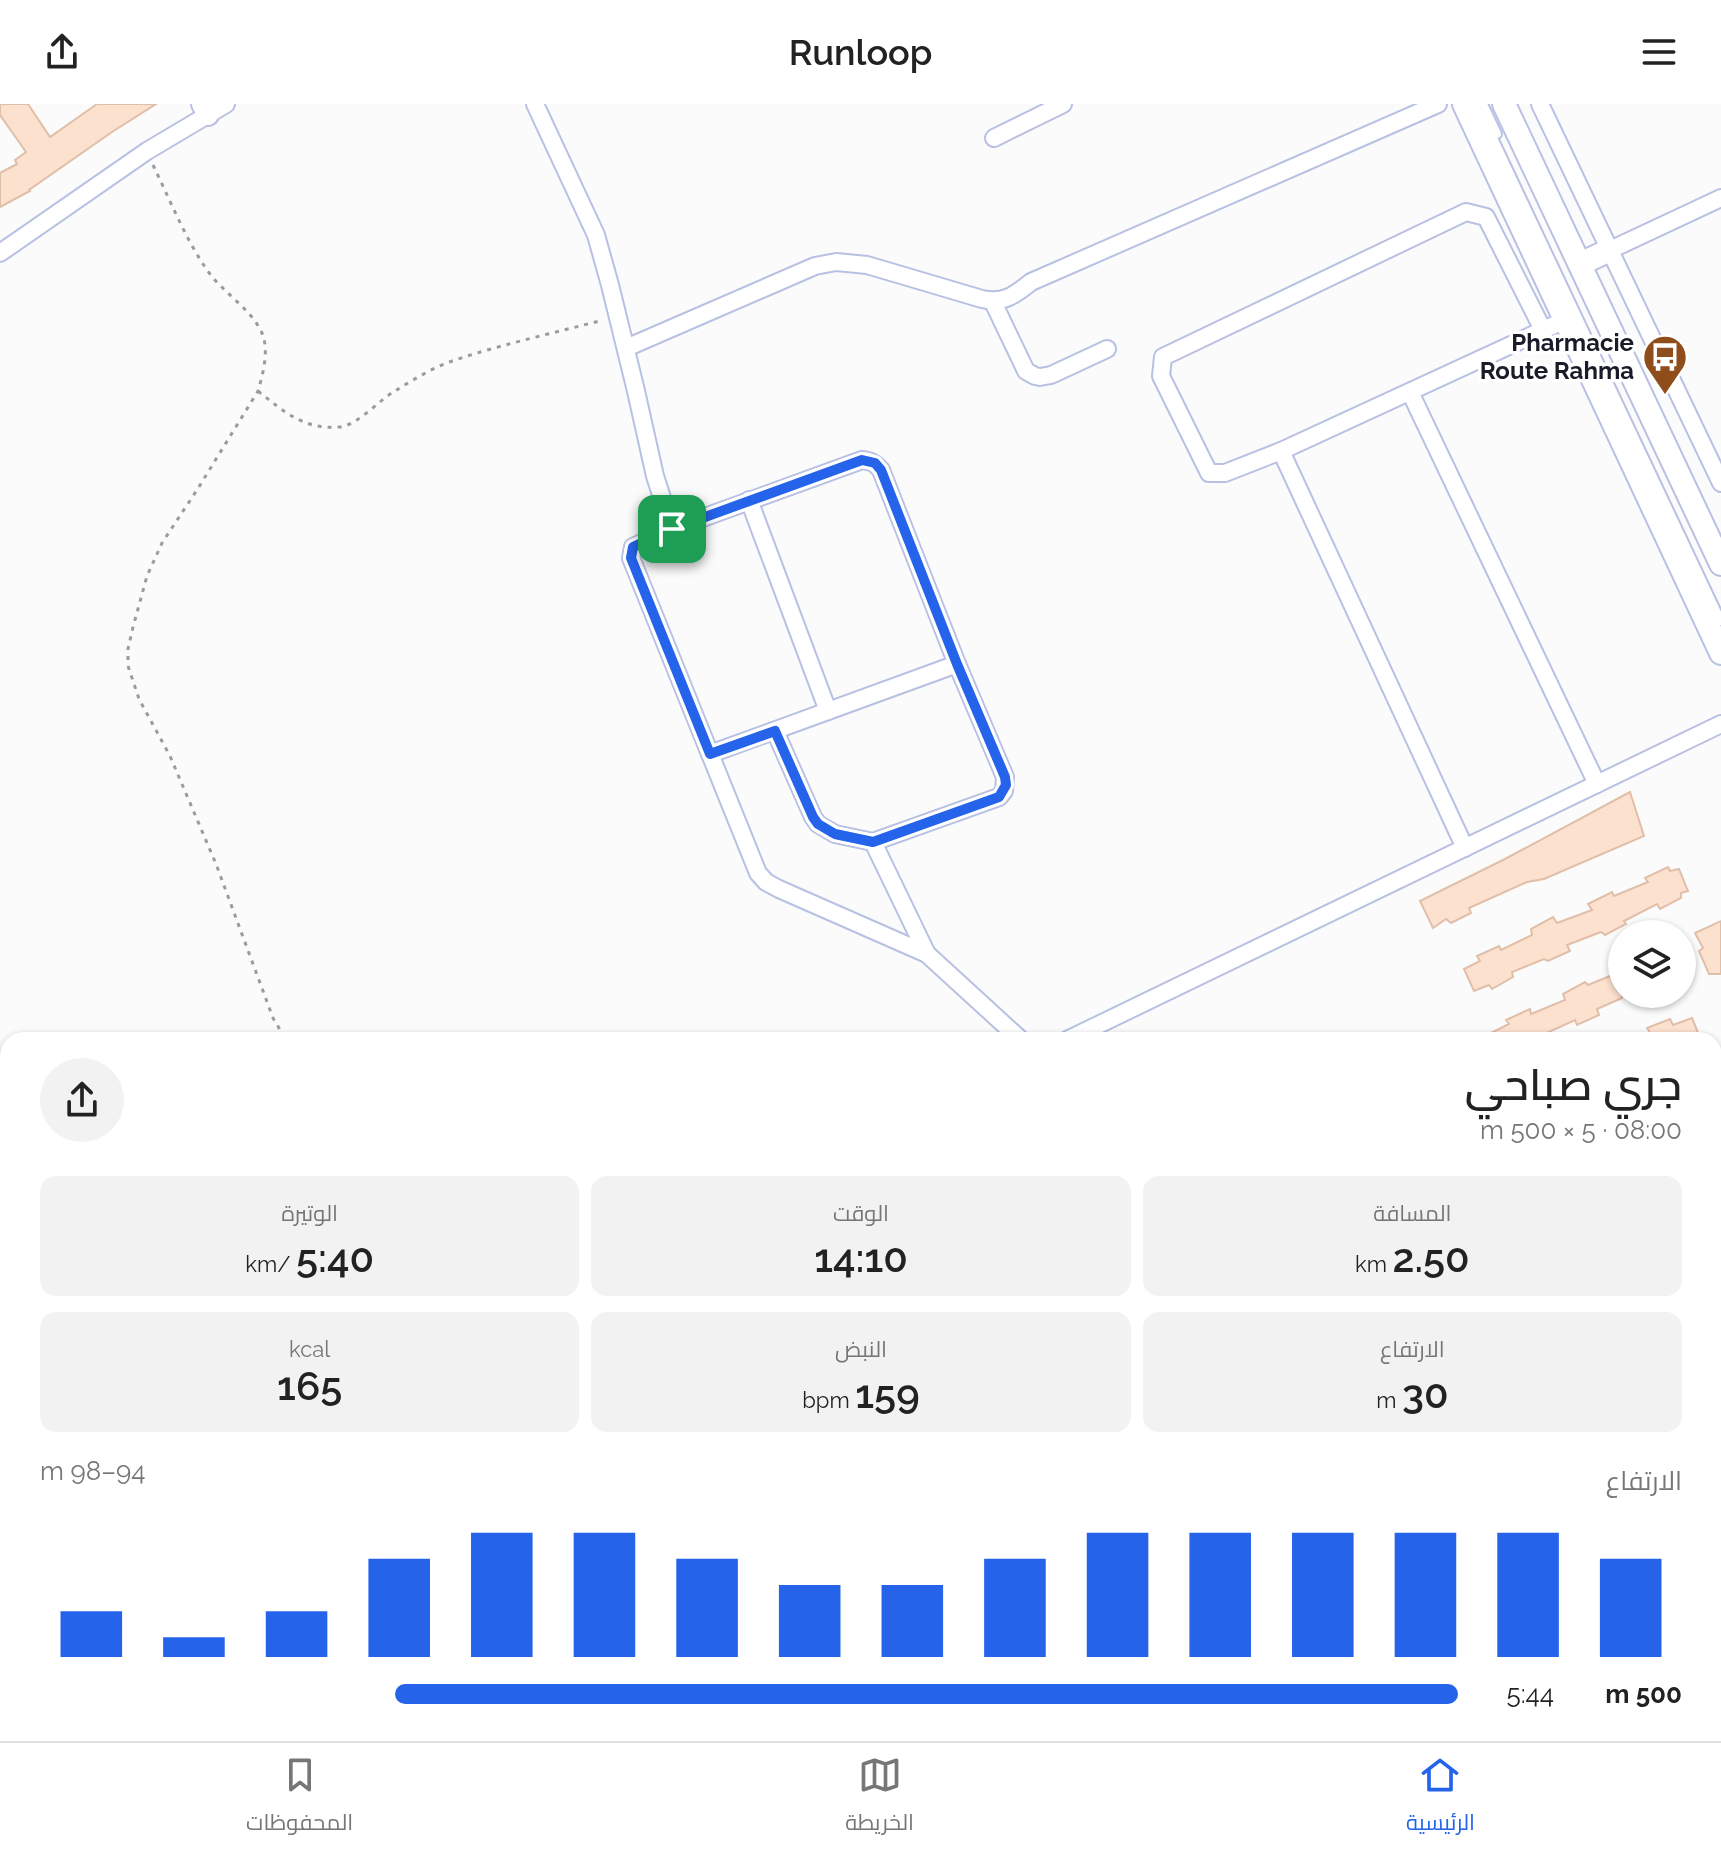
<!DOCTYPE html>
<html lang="ar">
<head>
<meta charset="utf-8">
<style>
	:root { --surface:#fff; --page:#f2f2f2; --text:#222; --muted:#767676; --line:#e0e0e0; --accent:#2563eb }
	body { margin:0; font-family:Raleway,Cairo,sans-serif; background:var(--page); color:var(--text); direction:rtl; height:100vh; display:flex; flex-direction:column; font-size:30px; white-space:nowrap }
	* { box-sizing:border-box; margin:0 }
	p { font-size:26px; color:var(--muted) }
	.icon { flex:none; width:44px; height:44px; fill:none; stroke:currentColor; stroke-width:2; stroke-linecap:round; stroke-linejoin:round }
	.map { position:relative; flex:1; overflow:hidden; direction:ltr }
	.drawer { position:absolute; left:0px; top:928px; width:1722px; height:710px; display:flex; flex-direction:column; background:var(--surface); border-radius:24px 24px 0 0; box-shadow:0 2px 6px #0004; direction:rtl }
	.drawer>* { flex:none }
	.fabs { position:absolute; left:1608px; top:816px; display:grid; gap:16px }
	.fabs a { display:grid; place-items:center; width:88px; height:88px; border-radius:50%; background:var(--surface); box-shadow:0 2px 6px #0004; font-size:40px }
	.pin { position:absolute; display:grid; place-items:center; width:68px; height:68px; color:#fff; margin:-34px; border-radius:16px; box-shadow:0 4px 12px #0006 }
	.round { display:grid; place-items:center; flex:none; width:84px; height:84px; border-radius:42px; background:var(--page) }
	.headline { display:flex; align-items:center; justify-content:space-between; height:136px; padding:0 40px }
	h1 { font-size:44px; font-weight:600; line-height:60px }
	.metrics { display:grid; grid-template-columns:repeat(3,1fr); gap:12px; height:136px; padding:8px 40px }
	.metrics div { display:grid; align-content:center; border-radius:16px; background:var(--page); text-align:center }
	.metrics b { font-size:40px; font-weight:600 }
	.metrics small { font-size:22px; font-weight:400 }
	.metrics p { font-size:22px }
	.chart { height:224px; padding:16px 40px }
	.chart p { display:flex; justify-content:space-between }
	.chart svg { width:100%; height:144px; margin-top:8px; stroke:var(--accent); stroke-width:6 }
	ul { padding:0 40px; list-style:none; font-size:26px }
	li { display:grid; grid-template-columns:128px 96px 1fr; align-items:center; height:60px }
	li i { height:20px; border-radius:10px; background:var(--accent) }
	header { display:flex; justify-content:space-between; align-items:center; height:104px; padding:0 40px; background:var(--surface); font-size:36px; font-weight:600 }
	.menu { display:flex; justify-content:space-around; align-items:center; height:112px; border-top:2px solid var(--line); background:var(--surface); font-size:22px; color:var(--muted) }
	.menu a { display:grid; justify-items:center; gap:4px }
	.menu .active { color:var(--accent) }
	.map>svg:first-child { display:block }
	.building { fill:#fde1cf; stroke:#e0bfa9; stroke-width:2 }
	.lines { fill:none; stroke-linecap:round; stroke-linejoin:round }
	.service-casing { stroke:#b8c1e3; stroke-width:12 }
	.minor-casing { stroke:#b8c1e3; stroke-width:20 }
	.tertiary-casing { stroke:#b8c1e3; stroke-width:24 }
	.secondary-casing { stroke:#b8c1e3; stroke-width:26 }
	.path { stroke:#9a9ba0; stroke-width:3; stroke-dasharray:4 6; stroke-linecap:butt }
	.service { stroke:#fff; stroke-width:8 }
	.minor { stroke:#fff; stroke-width:16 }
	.tertiary { stroke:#fff; stroke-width:20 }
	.secondary { stroke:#fff; stroke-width:22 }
	.route-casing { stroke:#fff; stroke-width:16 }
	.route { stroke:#2563eb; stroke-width:10 }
	.labels { text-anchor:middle; stroke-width:7; stroke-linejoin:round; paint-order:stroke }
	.poi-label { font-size:24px; font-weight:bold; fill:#191c28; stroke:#fff; text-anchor:end }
</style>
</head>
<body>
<header><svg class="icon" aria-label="menu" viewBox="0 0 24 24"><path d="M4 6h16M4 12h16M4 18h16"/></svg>Runloop<svg class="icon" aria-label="share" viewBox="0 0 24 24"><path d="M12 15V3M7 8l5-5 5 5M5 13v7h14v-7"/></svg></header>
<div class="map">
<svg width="1721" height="1637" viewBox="0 0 1721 1637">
	<rect width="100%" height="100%" fill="#fbfbfb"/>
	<g class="building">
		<path d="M0,0H28L50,33L97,0H156L112,28L29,86L30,87L0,103V69L17,60L15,56L26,48L0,11Z"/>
		<path d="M1630,688L1644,732L1544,775L1527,778L1469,804L1471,809L1451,819L1446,815L1433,824L1420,797L1505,755Z"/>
		<path d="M1668,763L1670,767L1679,765L1688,787L1681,789V794L1660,805L1657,800L1624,817L1626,820L1605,831L1601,828L1567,841L1570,847L1548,857L1544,855L1512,868L1513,873L1492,885L1489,881L1474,887L1464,865L1480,857L1477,852L1499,842L1501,846L1532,831L1531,825L1553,813L1557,819L1592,806L1588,800L1612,788L1614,792L1648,778L1645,774Z"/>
		<path d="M1721,817V870H1709L1699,847L1703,844L1695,829Z"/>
		<path d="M1622,867V894L1597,905L1599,911L1577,921L1575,916L1542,931L1544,936H1477L1509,920L1506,916L1530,905L1531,910L1565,896L1563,890L1585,878L1588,881Z"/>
		<path d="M1692,914L1701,936H1655L1647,924L1670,915L1673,921Z"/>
	</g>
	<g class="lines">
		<g class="service-casing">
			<g id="service">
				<path d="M1477,0L1721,517"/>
				<path d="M1483,0L1497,30"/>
			</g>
		</g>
		<g class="minor-casing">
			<g id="minor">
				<path d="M535,0L596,131L610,181L636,287L655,372L672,425"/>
				<path d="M1540,0L1721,379"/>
				<path d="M994,34L1063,0"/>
				<path d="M1610,146L1721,94"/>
				<path d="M0,149L147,47L226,0"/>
				<path d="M993,198L1026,267L1035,272L1040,273L1051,271L1107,245"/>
				<path d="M626,244L815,162L836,158L867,161L982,195C1003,200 1015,191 1031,178L1438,0"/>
				<path d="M1410,288L1597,680"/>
				<path d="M1281,347L1225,369H1209L1161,272L1163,253L1466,108L1486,113L1543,226"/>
				<path d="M749,396L828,607"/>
				<path d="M775,627L813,713L818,720L835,730L873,738L999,693L1004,687L1005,673L957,560L881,366C875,359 871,357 862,356L672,425L633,443L631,454L758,769L766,778L779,785L927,850"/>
				<path d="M710,650L957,560"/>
				<path d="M873,738L927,850L1021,936"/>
				<path d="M1465,744L1281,347L1565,216"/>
				<path d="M1067,936L1721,620"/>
				<path d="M1714,1546H1721"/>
				<path d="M278,1630L283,1637"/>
				<path d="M844,1630L847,1637"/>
				<path d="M990,1630L997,1637"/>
				<path d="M1454,1630L1455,1637"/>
				<path d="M935,1637L944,1630"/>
				<path d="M1151,1637L1158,1630"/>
			</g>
		</g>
		<g class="tertiary-casing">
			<path id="tertiary" d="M202,0L208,11"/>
		</g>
		<g class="secondary-casing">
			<g id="secondary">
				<path d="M1464,0L1721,549"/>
				<path d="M1504,0L1721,460"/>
				<path d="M1580,160L1610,146"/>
			</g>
		</g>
		<g class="path">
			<path d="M153,61C170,96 185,134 207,166C222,188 249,203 261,227C270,244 263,270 258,287L197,386L162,439L147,472L133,523L128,545V562L139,595L170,652L216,760L273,914L286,936"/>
			<path d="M258,287C283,307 304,326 339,323C357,322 379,296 395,287C414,275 434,263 455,256C503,240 554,229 603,216"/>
			<path d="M0,1487L8,1486"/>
		</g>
		<use href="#service" class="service"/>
		<use href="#minor" class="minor"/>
		<use href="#tertiary" class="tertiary"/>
		<use href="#secondary" class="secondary"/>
	</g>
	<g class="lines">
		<g class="route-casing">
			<path id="route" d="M862,356L875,359L881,366L957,560L1005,673L1006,681L999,693L873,738L835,730L818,720L813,713L775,627L710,650L631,454L633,443L672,425Z"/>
		</g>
		<use href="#route" class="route"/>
	</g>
	<defs>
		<g id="bus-pin" transform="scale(2.3)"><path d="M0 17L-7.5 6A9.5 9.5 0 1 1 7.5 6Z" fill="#8e4d1a" stroke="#fff"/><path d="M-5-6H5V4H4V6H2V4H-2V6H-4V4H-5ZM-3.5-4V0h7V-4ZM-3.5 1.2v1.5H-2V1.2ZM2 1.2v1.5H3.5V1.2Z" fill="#fff"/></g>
	</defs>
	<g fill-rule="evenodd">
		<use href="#bus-pin" x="1665" y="253"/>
	</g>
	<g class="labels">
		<g class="poi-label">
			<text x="1634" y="247">Pharmacie<tspan x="1634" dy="28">Route Rahma</tspan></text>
		</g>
	</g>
</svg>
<div class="fabs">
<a><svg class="icon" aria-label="layers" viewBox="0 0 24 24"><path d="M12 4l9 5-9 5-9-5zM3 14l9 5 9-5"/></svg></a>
</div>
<div class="pin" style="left:672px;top:425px;background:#1e9e55"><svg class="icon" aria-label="arrive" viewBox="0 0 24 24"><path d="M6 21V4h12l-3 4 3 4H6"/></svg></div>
<section class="drawer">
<div class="headline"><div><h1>جري صباحي</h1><p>08:00 · 5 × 500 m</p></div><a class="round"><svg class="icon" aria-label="share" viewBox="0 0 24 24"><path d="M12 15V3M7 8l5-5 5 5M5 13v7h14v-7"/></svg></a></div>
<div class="metrics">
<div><p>المسافة</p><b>2.50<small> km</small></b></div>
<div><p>الوقت</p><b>14:10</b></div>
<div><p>الوتيرة</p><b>5:40<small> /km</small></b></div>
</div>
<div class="metrics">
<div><p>الارتفاع</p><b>30<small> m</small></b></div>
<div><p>النبض</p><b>159<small> bpm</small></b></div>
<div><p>kcal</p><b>165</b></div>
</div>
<div class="chart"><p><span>الارتفاع</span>94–98 m</p>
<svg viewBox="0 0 160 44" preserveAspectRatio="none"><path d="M5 44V30M15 44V38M25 44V30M35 44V14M45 44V6M55 44V6M65 44V14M75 44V22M85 44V22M95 44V14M105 44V6M115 44V6M125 44V6M135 44V6M145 44V6M155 44V14"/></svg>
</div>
<ul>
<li><b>500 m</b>5:44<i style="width:75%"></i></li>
</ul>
</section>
</div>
<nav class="menu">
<a class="active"><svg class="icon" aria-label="home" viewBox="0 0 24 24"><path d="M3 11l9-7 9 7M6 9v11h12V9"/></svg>الرئيسية</a>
<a><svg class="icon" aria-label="map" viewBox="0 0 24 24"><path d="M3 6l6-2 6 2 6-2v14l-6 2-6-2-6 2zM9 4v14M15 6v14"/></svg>الخريطة</a>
<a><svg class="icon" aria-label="saved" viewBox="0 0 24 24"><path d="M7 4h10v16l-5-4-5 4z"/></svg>المحفوظات</a>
</nav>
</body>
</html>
